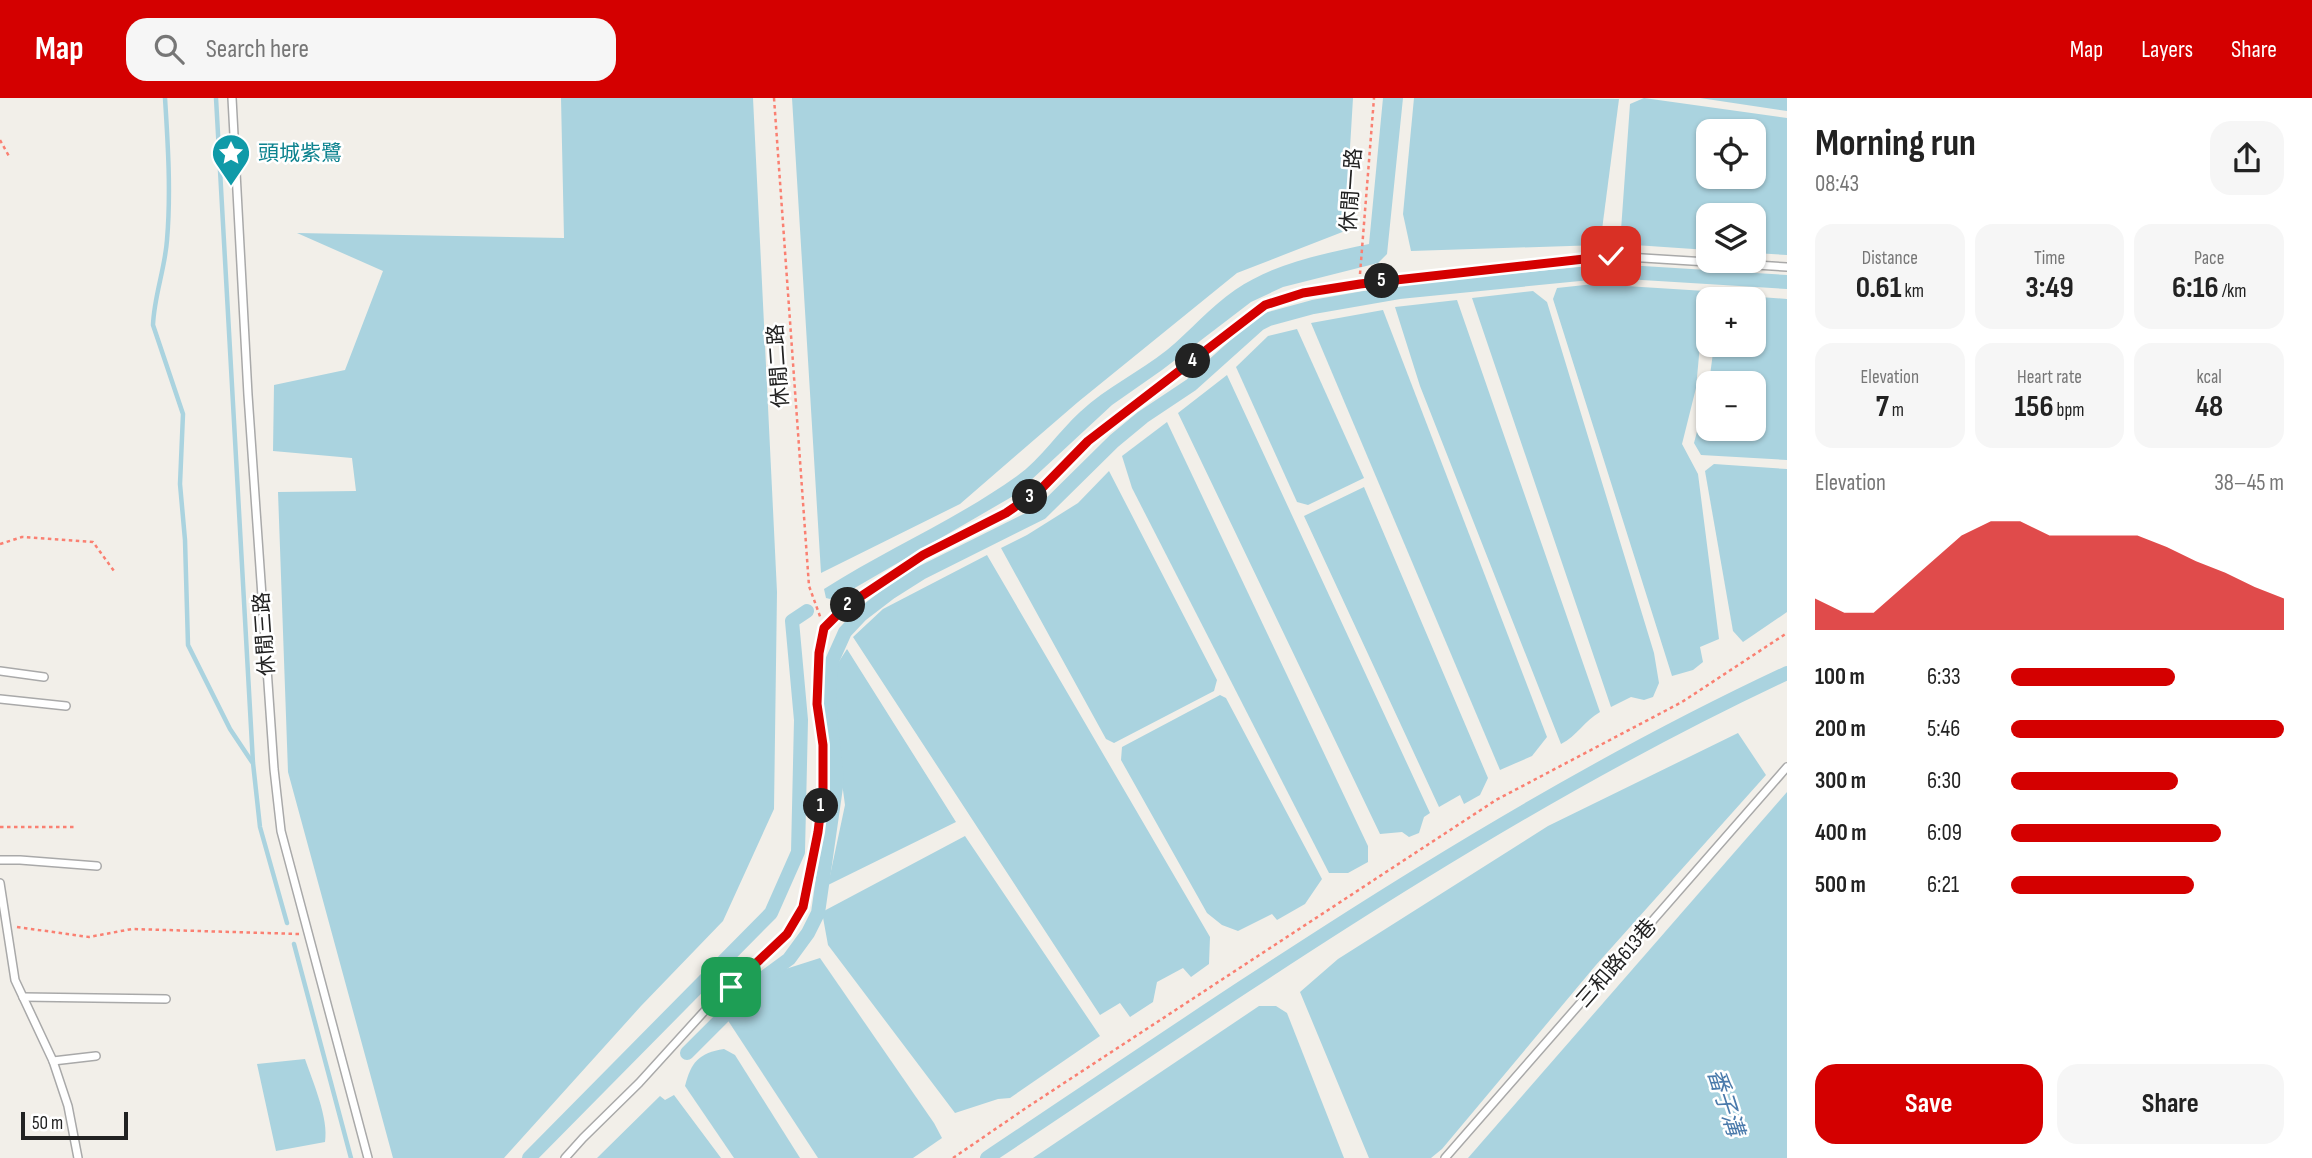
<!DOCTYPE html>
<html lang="en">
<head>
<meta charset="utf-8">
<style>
	:root { --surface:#fff; --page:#f6f6f6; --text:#222; --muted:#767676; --accent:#d40000 }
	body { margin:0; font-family:"Sofia Sans Condensed","Noto Sans TC",sans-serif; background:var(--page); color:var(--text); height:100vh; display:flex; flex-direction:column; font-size:26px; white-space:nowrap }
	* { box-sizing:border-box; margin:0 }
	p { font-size:23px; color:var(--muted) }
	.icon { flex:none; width:38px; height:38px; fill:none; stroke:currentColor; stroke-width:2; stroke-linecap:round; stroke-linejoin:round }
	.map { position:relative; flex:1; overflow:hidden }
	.sheet { display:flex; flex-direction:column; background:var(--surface); width:525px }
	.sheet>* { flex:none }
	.controls { position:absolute; left:1696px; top:21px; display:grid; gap:14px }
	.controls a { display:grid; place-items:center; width:70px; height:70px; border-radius:14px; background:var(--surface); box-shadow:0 2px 5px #0004; font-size:35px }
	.scale { position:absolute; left:21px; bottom:18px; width:107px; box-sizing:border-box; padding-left:7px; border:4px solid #222; border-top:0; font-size:19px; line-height:24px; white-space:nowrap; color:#222; -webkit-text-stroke:5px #fff; paint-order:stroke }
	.pin { position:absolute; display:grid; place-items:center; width:60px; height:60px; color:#fff; margin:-30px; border-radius:14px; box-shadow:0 4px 10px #0006 }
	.km { position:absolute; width:35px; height:35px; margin:-18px; border-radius:50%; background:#222; color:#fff; font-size:19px; line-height:35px; text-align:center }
	.round { display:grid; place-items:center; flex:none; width:74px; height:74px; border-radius:21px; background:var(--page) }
	.head { display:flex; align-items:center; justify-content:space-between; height:119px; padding:0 28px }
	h1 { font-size:38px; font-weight:700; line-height:52px }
	.metrics { display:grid; grid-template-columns:repeat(3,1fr); gap:10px; height:119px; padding:7px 28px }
	.metrics div { display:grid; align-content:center; border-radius:18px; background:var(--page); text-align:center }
	.metrics b { font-size:30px; font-weight:700 }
	.metrics small { font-size:19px; font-weight:400 }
	.metrics p { font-size:19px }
	.chart { height:196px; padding:14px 28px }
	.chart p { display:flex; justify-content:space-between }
	.chart svg { width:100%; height:126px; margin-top:7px; fill:var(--accent); opacity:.7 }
	.cta { display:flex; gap:14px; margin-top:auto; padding:14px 28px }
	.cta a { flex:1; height:80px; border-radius:21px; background:var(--accent); color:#fff; font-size:28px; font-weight:700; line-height:80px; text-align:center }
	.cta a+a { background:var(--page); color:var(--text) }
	ul { padding:0 28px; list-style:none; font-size:23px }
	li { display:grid; grid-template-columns:112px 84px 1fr; align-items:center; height:52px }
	li i { height:18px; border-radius:9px; background:var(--accent) }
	header { display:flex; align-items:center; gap:42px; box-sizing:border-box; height:98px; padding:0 35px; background:var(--accent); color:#fff }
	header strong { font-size:33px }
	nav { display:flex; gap:38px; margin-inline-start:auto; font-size:24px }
	.search { width:490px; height:63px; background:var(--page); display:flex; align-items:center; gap:18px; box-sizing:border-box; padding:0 24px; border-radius:21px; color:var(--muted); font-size:26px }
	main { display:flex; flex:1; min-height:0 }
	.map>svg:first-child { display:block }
	.water { fill:#aad3df; fill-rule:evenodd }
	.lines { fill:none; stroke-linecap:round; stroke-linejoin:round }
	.stream { stroke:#aad3df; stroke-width:4.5 }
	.canal { stroke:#aad3df; stroke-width:14 }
	.service-casing { stroke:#a9a9a9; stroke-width:10 }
	.path { stroke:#fa8072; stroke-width:2.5; stroke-dasharray:3.5 3.5; stroke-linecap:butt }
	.service { stroke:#fff; stroke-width:7 }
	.route-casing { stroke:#fff; stroke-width:14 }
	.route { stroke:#d40000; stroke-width:9 }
	.labels { text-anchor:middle; stroke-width:5; stroke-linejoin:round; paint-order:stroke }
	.culture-label { font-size:21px; fill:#0d838f; stroke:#fff; text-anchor:start }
	.street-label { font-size:21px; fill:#222; stroke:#fff }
	.water-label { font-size:23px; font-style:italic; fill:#4a7aab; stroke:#fff }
</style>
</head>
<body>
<header>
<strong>Map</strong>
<div class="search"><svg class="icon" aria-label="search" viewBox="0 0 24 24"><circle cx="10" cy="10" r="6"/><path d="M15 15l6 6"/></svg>Search here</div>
<nav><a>Map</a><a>Layers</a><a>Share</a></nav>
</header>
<main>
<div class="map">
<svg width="1787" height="1060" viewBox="0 0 1787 1060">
	<rect width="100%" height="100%" fill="#f2efe9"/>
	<g class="water">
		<path d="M561,0H753L777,494L774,711L723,823L641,908L504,1060H393L288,674L278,394L356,393L352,360L273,353L274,287L345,272L383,173L297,135L564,140Z"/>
		<path d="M792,0H1353L1345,133L1237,175L1078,304L960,406L821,475Z"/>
		<path d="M1383,0H1403L1387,156L1378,165L1283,189L1251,204L1162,272L1112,307L1015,397L834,502L826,500L824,491C887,451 957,421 1017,378C1041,361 1059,333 1080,314C1107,289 1139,274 1167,252C1190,233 1210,209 1235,192C1274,165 1323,156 1369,146Z"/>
		<path d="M1414,0L1619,1L1600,147L1411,153L1403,116Z"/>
		<path d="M1644,0L1787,20V157L1754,155V117H1708V152L1620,146L1630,6ZM1708,33H1754V79H1708Z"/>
		<path d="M1700,0H1787V13Z"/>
		<path d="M1594,186L1705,193L1696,290L1682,346L1698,376L1719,541L1700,549L1703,564L1693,572L1672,578L1553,201L1557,190Z"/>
		<path d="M1533,193L1547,204L1654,555L1659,585L1653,599L1644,602L1631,599L1611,609L1472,200Z"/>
		<path d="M1720,196L1787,201V362L1701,357L1694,345L1708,292V331H1754V285H1709L1714,247H1754V201H1720Z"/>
		<path d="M1457,202L1600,614C1584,623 1577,638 1561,646L1420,288L1395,209Z"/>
		<path d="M1383,212L1547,639L1532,658L1500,672L1311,225Z"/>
		<path d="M1297,231L1364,380L1308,407L1297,404L1236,269L1268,238Z"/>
		<path d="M1227,277L1430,715L1424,719L1419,735L1409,739L1402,734L1380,736L1178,315Z"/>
		<path d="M1167,324L1368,748V764L1348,775H1329L1132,390L1122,358Z"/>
		<path d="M1714,366L1787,371V514L1743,544L1733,533L1705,373Z"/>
		<path d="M1109,373L1217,582L1214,593L1114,645L1106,641L1001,450L1027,437L1078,405Z"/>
		<path d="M1364,389L1488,680L1480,697L1464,706L1460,697L1439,709L1304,418Z"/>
		<path d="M987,457L1210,839L1209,866L1191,879L1183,870L1157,884L1153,904L1130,919L1120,905L1100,917L853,539L883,511Z"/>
		<path d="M847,551L956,724L828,787L845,707L831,604L838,565Z"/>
		<path d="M1220,597L1226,600L1322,781L1305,806L1277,822L1272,816L1238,833L1222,827L1207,815L1121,662L1122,649Z"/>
		<path d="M1738,635L1766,677L1596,867L1442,1051L1431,1060H1369L1300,894L1338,861L1548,728Z"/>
		<path d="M1787,694V1060H1468Z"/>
		<path d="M965,738L1100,938L1010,1000L998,1001L955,1015L828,847L822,814Z"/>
		<path d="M820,860L934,1025L942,1040L913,1060H818L725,918L770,876Z"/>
		<path d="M1259,908H1276L1287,915L1344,1060H1033Z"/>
		<path d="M724,951L735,957L800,1060H734L685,988C691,964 699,955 724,951Z"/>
		<path d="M305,961C313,984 329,1021 325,1044L276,1053L257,966Z"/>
		<path d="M674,997L721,1060H597L660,998L665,1002Z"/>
	</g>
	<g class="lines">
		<g class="stream">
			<path d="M165,0C168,47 171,95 167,142C165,171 154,198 153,227L183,316L180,386L185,442L188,547L230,631L252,664"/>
			<path d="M216,0L253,665L260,729L287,825"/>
			<path d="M294,846L351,1060"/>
		</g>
		<g class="canal">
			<path d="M687,955L758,884L789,861L808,835L818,815L837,682L829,603L830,583L832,563L845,534L861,517L891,494L921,475L1041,415L1114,343L1143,319L1191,287L1259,226L1269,221L1313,209L1399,194L1610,173L1787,184"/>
			<path d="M529,1060L771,815L798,754L801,622L792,523L807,513"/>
			<path d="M987,1060C1246,887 1504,707 1787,575"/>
		</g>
		<g class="service-casing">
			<g id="service">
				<path d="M232,0L248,297L274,671L281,733L368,1060"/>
				<path d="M0,573L44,579"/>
				<path d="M0,601L66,608"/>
				<path d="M0,762H20L97,768"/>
				<path d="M0,785L15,882L53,963L68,1008L78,1060"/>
				<path d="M23,899L166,901"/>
				<path d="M53,963L96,958"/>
				<path d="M565,1060L583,1040L639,985L710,907L787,836L803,809L818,734L823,692V647L817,606L819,555L824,530L845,509L923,457L1006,415L1042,390L1088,343L1265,207L1303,196L1360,186L1611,158L1787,169"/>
				<path d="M1445,1060L1787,669"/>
			</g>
		</g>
		<g class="path">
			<path d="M774,0L809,488L821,521"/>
			<path d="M0,42L10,60"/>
			<path d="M1360,176L1374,0"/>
			<path d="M0,446L22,439L93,444L114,473"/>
			<path d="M0,729H76"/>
			<path d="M17,829L89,839L132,831L299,836"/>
			<path d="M953,1060L1029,1008L1496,702L1682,604L1787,535"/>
		</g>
		<use href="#service" class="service"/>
	</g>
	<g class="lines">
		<g class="route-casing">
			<path id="route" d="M731,889L787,836L803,809L818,734L823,692V647L817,606L819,555L824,530L845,509L923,457L1006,415L1042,390L1088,343L1265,207L1303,195L1360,186L1611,158"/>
		</g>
		<use href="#route" class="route"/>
	</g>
	<defs>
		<g id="sight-pin" transform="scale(2.0125)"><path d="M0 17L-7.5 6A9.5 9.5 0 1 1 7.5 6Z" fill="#0f9aa8" stroke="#fff"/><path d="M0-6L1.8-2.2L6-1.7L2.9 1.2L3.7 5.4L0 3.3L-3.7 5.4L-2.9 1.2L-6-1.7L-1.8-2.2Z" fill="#fff"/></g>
	</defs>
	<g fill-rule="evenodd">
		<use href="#sight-pin" x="231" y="55"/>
	</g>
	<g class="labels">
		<g class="culture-label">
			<text x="258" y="62">頭城紫鷺</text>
		</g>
		<g class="street-label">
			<text transform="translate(1351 92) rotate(-86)" y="7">休閒一路</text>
			<text transform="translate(778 268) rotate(-94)" y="7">休閒二路</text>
			<text transform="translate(264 536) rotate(-94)" y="7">休閒三路</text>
			<text transform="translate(1616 865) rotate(-49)" y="7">三和路613巷</text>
		</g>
		<g class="water-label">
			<text transform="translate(1726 1004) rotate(72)" y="8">番子溝</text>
		</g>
	</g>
</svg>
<div class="controls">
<a><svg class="icon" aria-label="locate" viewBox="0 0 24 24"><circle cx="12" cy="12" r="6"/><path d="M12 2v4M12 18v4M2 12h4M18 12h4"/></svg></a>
<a><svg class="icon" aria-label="layers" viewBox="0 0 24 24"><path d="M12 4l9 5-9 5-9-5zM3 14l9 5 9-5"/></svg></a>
<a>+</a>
<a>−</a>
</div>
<div class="scale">50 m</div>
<div class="pin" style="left:731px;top:889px;background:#1e9e55"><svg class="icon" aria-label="arrive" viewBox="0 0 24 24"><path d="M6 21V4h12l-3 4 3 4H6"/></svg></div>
<div class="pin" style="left:1611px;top:158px;background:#d93025"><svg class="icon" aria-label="check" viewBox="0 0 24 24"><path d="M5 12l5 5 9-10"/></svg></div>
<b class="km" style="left:821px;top:708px">1</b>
<b class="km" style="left:848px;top:507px">2</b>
<b class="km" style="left:1030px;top:399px">3</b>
<b class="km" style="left:1193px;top:263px">4</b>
<b class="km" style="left:1382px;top:183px">5</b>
</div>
<section class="sheet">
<div class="head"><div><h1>Morning run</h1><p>08:43</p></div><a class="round"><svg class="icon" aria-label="share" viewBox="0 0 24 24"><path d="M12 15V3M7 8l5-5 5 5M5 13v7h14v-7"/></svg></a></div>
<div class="metrics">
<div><p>Distance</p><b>0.61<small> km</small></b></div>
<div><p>Time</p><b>3:49</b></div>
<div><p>Pace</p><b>6:16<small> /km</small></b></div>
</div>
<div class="metrics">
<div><p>Elevation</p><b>7<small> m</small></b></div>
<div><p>Heart rate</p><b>156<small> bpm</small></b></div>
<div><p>kcal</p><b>48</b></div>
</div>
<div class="chart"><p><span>Elevation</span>38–45 m</p>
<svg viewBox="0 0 160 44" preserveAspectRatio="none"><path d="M0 44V33L10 38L20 38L30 29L40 20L50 11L60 6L70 6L80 11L90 11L100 11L110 11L120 15L130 20L140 24L150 29L160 33V44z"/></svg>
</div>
<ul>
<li><b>100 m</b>6:33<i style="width:60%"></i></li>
<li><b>200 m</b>5:46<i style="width:100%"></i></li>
<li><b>300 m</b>6:30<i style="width:61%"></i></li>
<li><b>400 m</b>6:09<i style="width:77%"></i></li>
<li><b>500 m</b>6:21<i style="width:67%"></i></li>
</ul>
<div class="cta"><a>Save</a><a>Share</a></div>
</section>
</main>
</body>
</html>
